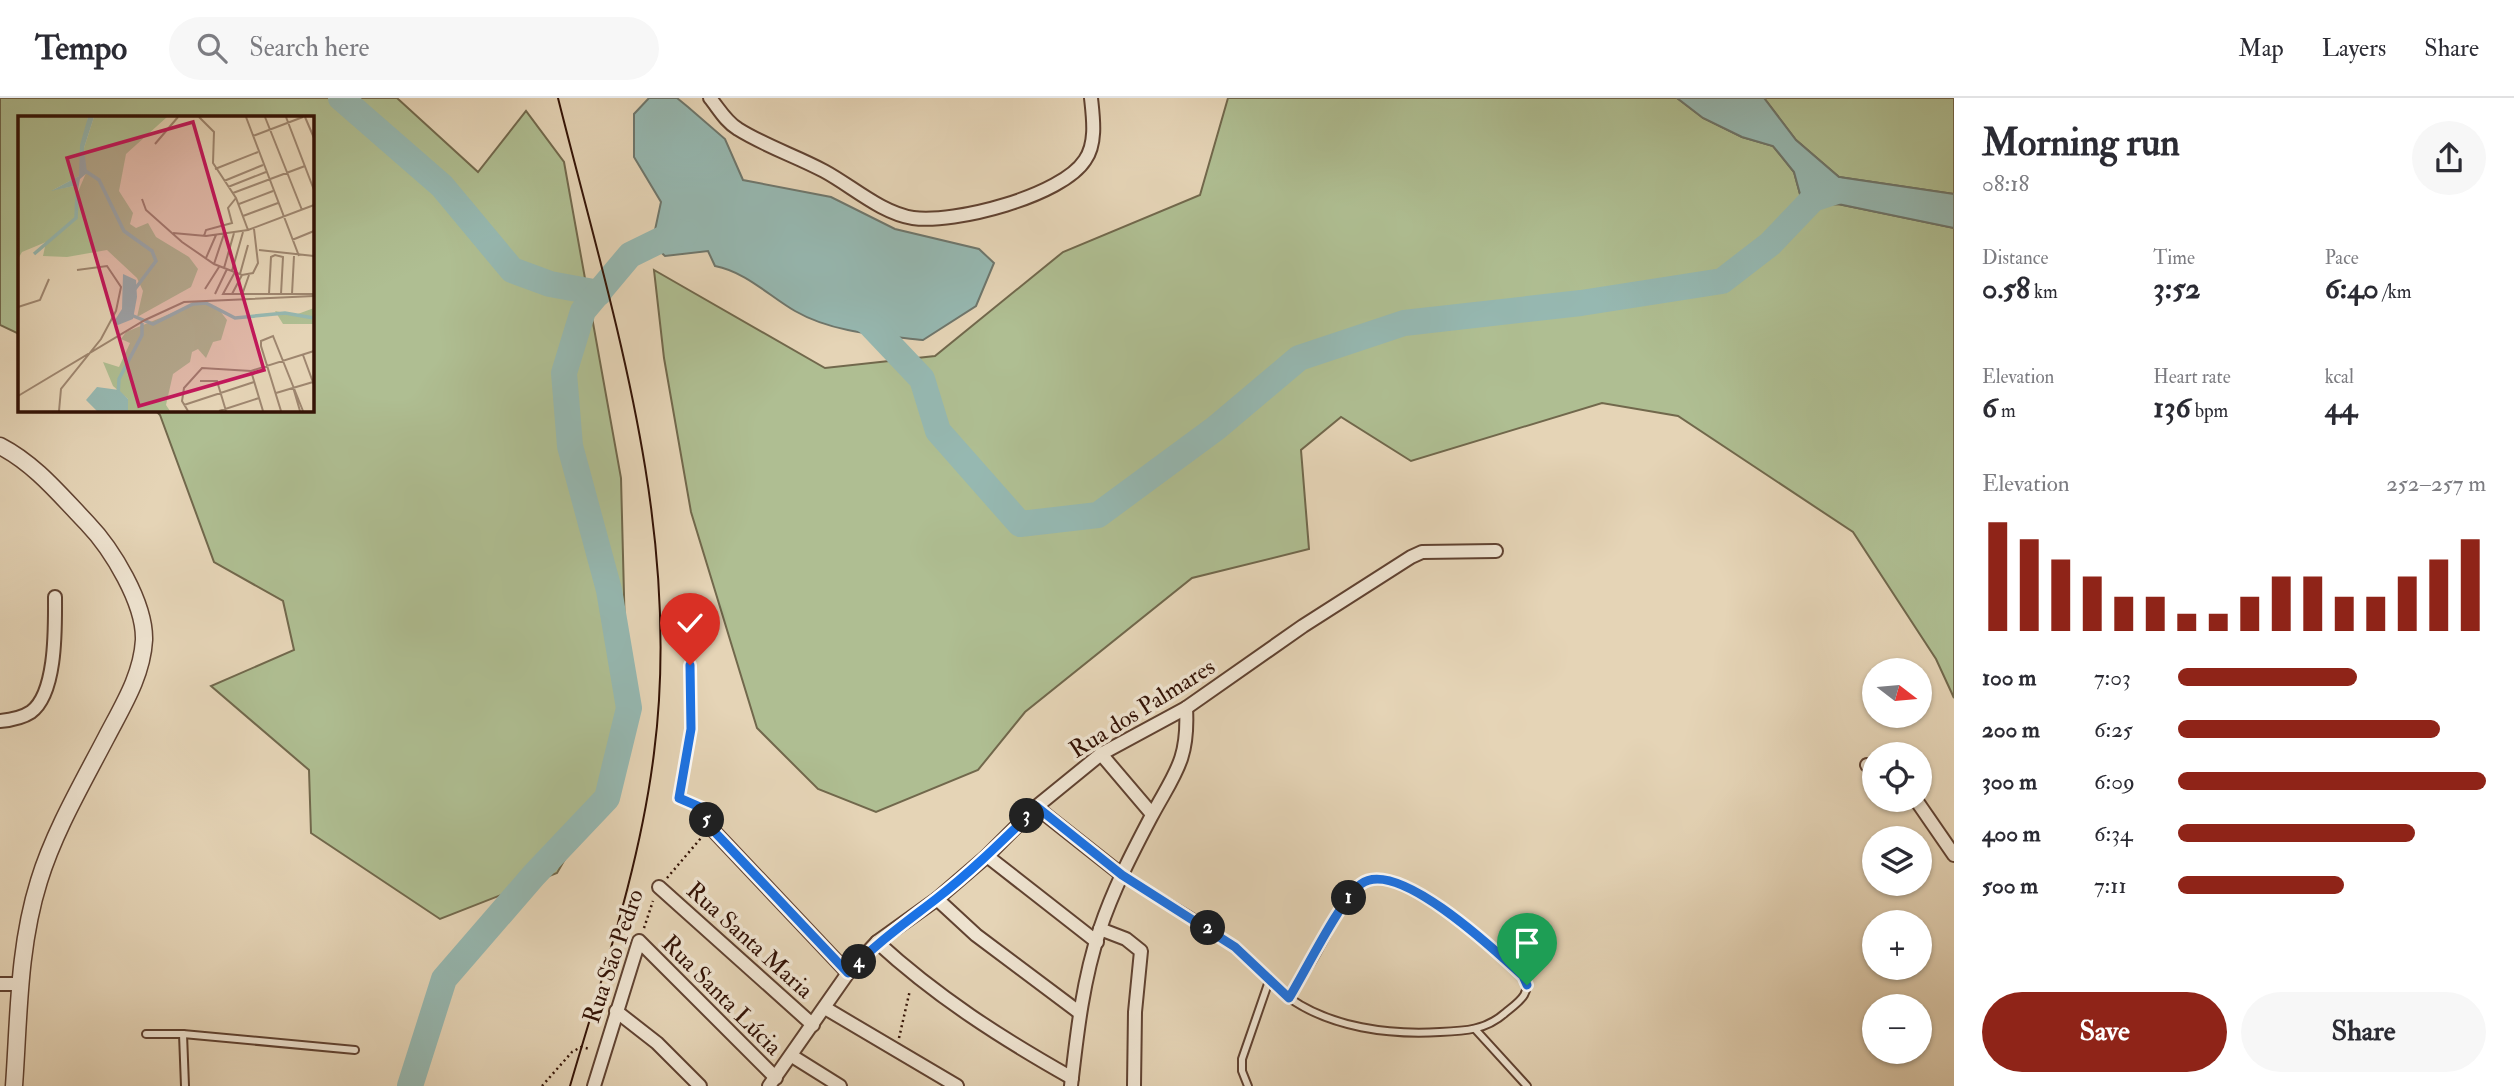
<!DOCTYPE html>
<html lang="en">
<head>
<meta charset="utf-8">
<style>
	:root { --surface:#fff; --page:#f7f7f7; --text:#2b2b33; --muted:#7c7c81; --line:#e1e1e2; --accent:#8f2418 }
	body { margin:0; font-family:"IM FELL Double Pica",serif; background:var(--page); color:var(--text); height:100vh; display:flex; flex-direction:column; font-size:26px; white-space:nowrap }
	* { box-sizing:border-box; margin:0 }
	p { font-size:23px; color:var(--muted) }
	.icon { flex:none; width:38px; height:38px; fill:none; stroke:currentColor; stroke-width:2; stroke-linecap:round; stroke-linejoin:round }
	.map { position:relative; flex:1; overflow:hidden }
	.sheet { display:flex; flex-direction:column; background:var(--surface); width:560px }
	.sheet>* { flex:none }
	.needle { width:46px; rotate:106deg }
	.buttons { position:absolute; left:1862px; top:560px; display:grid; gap:14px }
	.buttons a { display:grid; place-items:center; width:70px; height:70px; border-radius:50%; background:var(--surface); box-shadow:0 2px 5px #0004; font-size:35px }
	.pin { position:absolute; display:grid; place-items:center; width:60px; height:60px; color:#fff; margin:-72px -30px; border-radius:50% 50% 50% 0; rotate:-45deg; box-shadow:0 0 7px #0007 }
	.pin .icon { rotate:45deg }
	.km { position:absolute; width:35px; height:35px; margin:-18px; border-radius:50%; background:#222; color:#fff; font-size:19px; line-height:35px; text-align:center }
	.round { display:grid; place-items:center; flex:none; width:74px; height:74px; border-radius:37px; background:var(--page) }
	.summary { display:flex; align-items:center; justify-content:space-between; height:119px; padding:0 28px }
	h1 { font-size:38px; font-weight:700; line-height:52px }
	.stats { display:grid; grid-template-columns:repeat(3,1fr); gap:10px; height:119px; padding:7px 28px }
	.stats div { display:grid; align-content:center }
	.stats b { font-size:30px; font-weight:700 }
	.stats small { font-size:19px; font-weight:400 }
	.stats p { font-size:19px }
	.chart { height:196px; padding:14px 28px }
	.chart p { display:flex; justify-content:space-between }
	.chart svg { width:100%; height:126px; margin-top:7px; stroke:var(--accent); stroke-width:6 }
	.cta { display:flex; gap:14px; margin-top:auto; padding:14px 28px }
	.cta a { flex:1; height:80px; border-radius:42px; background:var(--accent); color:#fff; font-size:28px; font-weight:700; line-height:80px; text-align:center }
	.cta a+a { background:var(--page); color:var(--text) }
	ul { padding:0 28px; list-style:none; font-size:23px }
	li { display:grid; grid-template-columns:112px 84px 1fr; align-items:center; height:52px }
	li i { height:18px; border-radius:9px; background:var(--accent) }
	header { display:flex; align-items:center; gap:42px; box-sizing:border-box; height:98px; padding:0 35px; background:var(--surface); border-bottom:2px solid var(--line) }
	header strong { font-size:33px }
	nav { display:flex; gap:38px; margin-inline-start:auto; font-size:24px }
	.search { width:490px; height:63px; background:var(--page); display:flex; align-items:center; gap:18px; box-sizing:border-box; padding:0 24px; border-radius:38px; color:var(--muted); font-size:26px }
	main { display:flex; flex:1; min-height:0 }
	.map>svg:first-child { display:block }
	.green { fill:#afbe92; stroke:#71684c; stroke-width:2 }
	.water { fill:#96b8b1; stroke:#6e766c; stroke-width:2 }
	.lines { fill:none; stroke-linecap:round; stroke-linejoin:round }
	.river { stroke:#96b8b1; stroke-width:26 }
	.service-casing { stroke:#604231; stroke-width:10 }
	.minor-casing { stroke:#604231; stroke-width:16 }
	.tertiary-casing { stroke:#604231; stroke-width:19 }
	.path { stroke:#331205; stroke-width:2.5; stroke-dasharray:2 3.5; stroke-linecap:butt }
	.service { stroke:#eee3d0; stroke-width:6 }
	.minor { stroke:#eee3d0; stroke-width:12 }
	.tertiary { stroke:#eee3d0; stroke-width:16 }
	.tram { stroke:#331205; stroke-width:2 }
	.route-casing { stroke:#fff; stroke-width:14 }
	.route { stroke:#1a73e8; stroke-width:9 }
	.labels { text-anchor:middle; stroke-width:7; stroke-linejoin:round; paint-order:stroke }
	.street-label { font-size:24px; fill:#331205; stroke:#eee3d0 }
	.inset-river { fill:none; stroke:#96b8b1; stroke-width:3.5 }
	.inset-road { fill:none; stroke:#9e866f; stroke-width:2 }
	.view { fill:#c2185b; fill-opacity:0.15; stroke:#c2185b; stroke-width:3.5 }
	.inset-edge { fill:none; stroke:#331205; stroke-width:3.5 }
</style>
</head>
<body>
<header>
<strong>Tempo</strong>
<div class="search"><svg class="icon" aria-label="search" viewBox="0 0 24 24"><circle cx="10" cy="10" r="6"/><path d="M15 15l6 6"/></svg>Search here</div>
<nav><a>Map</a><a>Layers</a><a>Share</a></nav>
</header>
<main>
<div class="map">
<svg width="1954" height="988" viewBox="0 0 1954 988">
	<rect width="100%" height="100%" fill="#e5d4b6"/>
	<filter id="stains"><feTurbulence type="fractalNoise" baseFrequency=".00286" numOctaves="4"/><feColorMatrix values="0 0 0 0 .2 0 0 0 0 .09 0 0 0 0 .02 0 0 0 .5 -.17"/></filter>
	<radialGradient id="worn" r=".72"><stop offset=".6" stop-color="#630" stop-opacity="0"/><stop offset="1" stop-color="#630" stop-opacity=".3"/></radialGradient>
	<g class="green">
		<path d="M0,0H397L478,74L526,13L564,64L621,380L628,652L557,775L440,821L311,735L309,672L211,588L294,552L283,503L214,464L160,317L155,312H312V19H19V236L0,227Z"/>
		<path d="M1228,0H1677L1703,20L1742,39L1773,48L1794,74L1803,107L1838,106L1954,130V600L1936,561L1853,434L1678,318L1602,305L1411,363L1341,319L1301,352L1309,451L1192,480L1025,614L978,672L876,714L818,691L757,630L691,414L664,260L654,172L825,270L935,258L1063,154L1200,97Z"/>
		<path d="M1764,0H1954V96L1839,79L1796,42Z"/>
	</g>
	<g class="water">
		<path d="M649,0H677L688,9L725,41L743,82L831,99L895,131L979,151L994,165L976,208L923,242C881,237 833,235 795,213C769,198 746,174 715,168L708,153L665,158L645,139L655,132L661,104L634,59V16Z"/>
		<path d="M1677,0H1764L1796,42L1839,79L1954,96V130L1838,106L1803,107L1794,74L1773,48L1742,39L1703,20Z"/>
	</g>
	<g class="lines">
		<g class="river">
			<path d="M341,0L442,88L512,172L550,186L599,195"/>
			<path d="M851,214L868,224L922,281L938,333L1020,426L1098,417L1216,330L1299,260L1404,225L1581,205L1722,183L1770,146L1813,101L1837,93"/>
			<path d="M410,988L444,881L534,777L607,700L629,610L609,492L570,348L564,275L583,213L630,157L677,134L685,136"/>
		</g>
		<g class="service-casing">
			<g id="service">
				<path d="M1122,777C1159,800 1200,821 1234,848C1253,863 1268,884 1288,899C1331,930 1390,937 1440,934C1465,933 1486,932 1505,915C1517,905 1534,895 1523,878C1497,854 1397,759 1361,786C1342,801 1332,829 1320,849C1311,867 1299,883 1289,900"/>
				<path d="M1475,931L1527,988"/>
				<path d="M146,936H183L355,952"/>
				<path d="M183,936L185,988"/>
				<path d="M1248,988L1242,973V961L1269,883"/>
			</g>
		</g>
		<g class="minor-casing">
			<g id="minor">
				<path d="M710,0C719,11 726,24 738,31C765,48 796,58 824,73C852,88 881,115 913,120C954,126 1062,98 1085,62C1097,45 1093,19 1091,0"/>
				<path d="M0,623C11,622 22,620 31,614C57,595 55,528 55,499"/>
				<path d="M1101,656L1152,716"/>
				<path d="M1867,667L1874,671"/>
				<path d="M1916,702L1954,757"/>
				<path d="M1036,709L1122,777"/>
				<path d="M710,729L848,875"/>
				<path d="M987,758L1097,844"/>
				<path d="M659,789L813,927"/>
				<path d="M937,801L976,837L1080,915"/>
				<path d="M1100,831L1126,841L1141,853L1135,914L1134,988"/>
				<path d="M877,844C937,899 1001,940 1072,980"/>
				<path d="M0,886H19"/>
				<path d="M825,910L957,988"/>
				<path d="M616,913L657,945L700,988"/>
				<path d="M792,958L840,988"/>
				<path d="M594,988L639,843L776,980"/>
				<path d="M769,988L848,875L877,844L937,801L987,758L1036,709L1101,656L1186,610L1303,528L1411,459L1422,454L1496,453"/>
				<path d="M1071,988C1077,935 1083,881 1100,831C1113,792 1132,755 1151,719C1174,676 1189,663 1186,610"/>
			</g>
		</g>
		<g class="tertiary-casing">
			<path id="tertiary" d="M0,348C35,366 60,397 87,425C112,451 145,505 144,542C142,578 122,609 106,640C82,686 54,734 39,783C18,850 19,919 14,988"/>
		</g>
		<g class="path">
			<path d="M690,567L691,631L679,700L702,710L705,717"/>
			<path d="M667,780L701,740"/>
			<path d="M644,830L653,803"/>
			<path d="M899,940L910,892"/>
			<path d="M542,988L572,954L581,949L590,951"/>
		</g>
		<use href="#service" class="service"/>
		<use href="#minor" class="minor"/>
		<use href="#tertiary" class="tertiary"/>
		<path class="tram" d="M558,0C612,215 683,431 654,655C640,769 602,878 570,988"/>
	</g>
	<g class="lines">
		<g class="route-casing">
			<path id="route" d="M690,567L691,631L679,700L702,710L710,729L848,875C875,846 905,825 936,801C972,773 1004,741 1037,709L1122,777L1235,849L1289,900C1305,874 1341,801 1361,786C1397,759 1497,854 1523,878L1527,887"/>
		</g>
		<use href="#route" class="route"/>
	</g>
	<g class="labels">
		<g class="street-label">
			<text transform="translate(1142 610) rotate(-32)" y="8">Rua dos Palmares</text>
			<text transform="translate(750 842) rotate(42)" y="8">Rua Santa Maria</text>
			<text transform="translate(613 858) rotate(-71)" y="8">Rua São Pedro</text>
			<text transform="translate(722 897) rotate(45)" y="8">Rua Santa Lúcia</text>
		</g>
	</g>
	<g transform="translate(18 18)">
		<rect width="296" height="296" fill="#e5d4b6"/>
		<path d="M0,1H70L61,60L35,74L56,70L59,78L68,57L66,32L76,1H149L108,38L101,75L115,97L112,108L118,112L130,107L138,121L171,141L180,153L173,171L119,201L125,175L119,162L89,134L49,141L25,140L28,126L4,136L0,143ZM181,186L199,191L209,204L203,224L195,226L188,242L180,233L174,236L172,246L155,258L148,289L152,295H110V283L95,270L85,246L101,251L112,227L103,223L108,216ZM296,192V208H265L257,195L277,199Z" fill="#afbe92"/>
		<path d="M70,1H76L66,32L69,57L62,63L59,80L56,70L33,75L61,60L62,29ZM105,158L118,164L119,181L115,203L100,209L95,207L104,193ZM79,271L101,274L110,283V295H79L68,284Z" fill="#96b8b1"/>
		<path class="inset-river" d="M66,54L81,64L106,115L134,135L138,145L117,173M16,138L58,102L59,78M113,199L135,208L175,188L188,187L217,202L267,197L296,202M100,280L101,263L124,219V207"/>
		<path class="inset-road" d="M181,1L196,16L195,47L218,82L230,114M228,1L281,140M247,1L284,94M268,1L296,74M287,1L296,22M235,20L285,1M137,28L160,1M197,53L240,36M206,65L245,49M210,71L248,56M215,77L287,50M124,83L128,94L164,126L196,148L224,159L235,157L240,147L236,113M221,88L255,75M225,100L260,87M155,117L188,120L230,114L296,89M186,120L188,114L214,107L210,92L218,82M274,124L296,115M241,134L296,140M188,142L198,119M196,148L206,118M206,152L216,117M214,155L225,116M217,156L205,178H296M222,158L230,129M187,173L201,151M197,178L209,153M214,178L224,159M251,178L253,141L257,139L265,141L263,178M274,178L276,140M224,179L231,159M0,191L22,184L31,163M285,239L296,269M233,255L245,295M182,265H199L208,295M275,271L282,295M258,277L295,266M0,280L127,204L166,186L296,180M166,289L236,266M41,295L43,273L83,223L98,195L103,171L89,150L59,154M170,295L164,285L166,272L184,252L233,255L296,235M201,295L241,282M263,295L243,230V225L255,220L285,295"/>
		<path class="view" d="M175,6L246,254L121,290L49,42Z"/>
		<rect width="296" height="296" class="inset-edge"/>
	</g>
	<rect width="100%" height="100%" filter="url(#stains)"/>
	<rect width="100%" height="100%" fill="url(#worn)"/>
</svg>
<div class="buttons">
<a><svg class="needle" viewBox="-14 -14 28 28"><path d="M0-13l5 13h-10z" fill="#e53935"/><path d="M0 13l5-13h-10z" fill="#7c7c81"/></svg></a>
<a><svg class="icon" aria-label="locate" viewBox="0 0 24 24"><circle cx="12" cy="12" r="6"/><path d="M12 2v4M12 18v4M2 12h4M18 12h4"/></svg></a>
<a><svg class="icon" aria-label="layers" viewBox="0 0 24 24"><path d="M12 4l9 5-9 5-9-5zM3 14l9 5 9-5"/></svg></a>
<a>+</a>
<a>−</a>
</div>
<div class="pin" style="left:1527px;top:887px;background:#1e9e55"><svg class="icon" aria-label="arrive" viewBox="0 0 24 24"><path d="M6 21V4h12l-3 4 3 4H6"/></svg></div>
<div class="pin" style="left:690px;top:567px;background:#d93025"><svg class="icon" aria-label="check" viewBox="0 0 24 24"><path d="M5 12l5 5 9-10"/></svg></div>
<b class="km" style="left:1349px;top:800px">1</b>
<b class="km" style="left:1208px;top:830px">2</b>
<b class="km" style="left:1027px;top:718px">3</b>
<b class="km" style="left:859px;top:864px">4</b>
<b class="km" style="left:707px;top:722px">5</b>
</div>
<section class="sheet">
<div class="summary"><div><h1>Morning run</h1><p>08:18</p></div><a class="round"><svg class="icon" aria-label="share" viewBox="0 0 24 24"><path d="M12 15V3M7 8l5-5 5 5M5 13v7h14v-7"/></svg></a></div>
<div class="stats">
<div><p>Distance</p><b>0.58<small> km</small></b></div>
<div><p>Time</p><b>3:52</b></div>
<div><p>Pace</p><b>6:40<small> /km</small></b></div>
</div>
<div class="stats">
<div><p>Elevation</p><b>6<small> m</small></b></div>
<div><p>Heart rate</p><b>136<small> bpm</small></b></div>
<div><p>kcal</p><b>44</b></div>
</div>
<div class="chart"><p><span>Elevation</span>252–257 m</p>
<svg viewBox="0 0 160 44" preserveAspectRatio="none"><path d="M5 44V6M15 44V12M25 44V19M35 44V25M45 44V32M55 44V32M65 44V38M75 44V38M85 44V32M95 44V25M105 44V25M115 44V32M125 44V32M135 44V25M145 44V19M155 44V12"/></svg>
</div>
<ul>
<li><b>100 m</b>7:03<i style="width:58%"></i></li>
<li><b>200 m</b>6:25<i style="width:85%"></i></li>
<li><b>300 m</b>6:09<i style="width:100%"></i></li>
<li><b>400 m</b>6:34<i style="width:77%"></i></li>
<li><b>500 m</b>7:11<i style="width:54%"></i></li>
</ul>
<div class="cta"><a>Save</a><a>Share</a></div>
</section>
</main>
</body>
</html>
